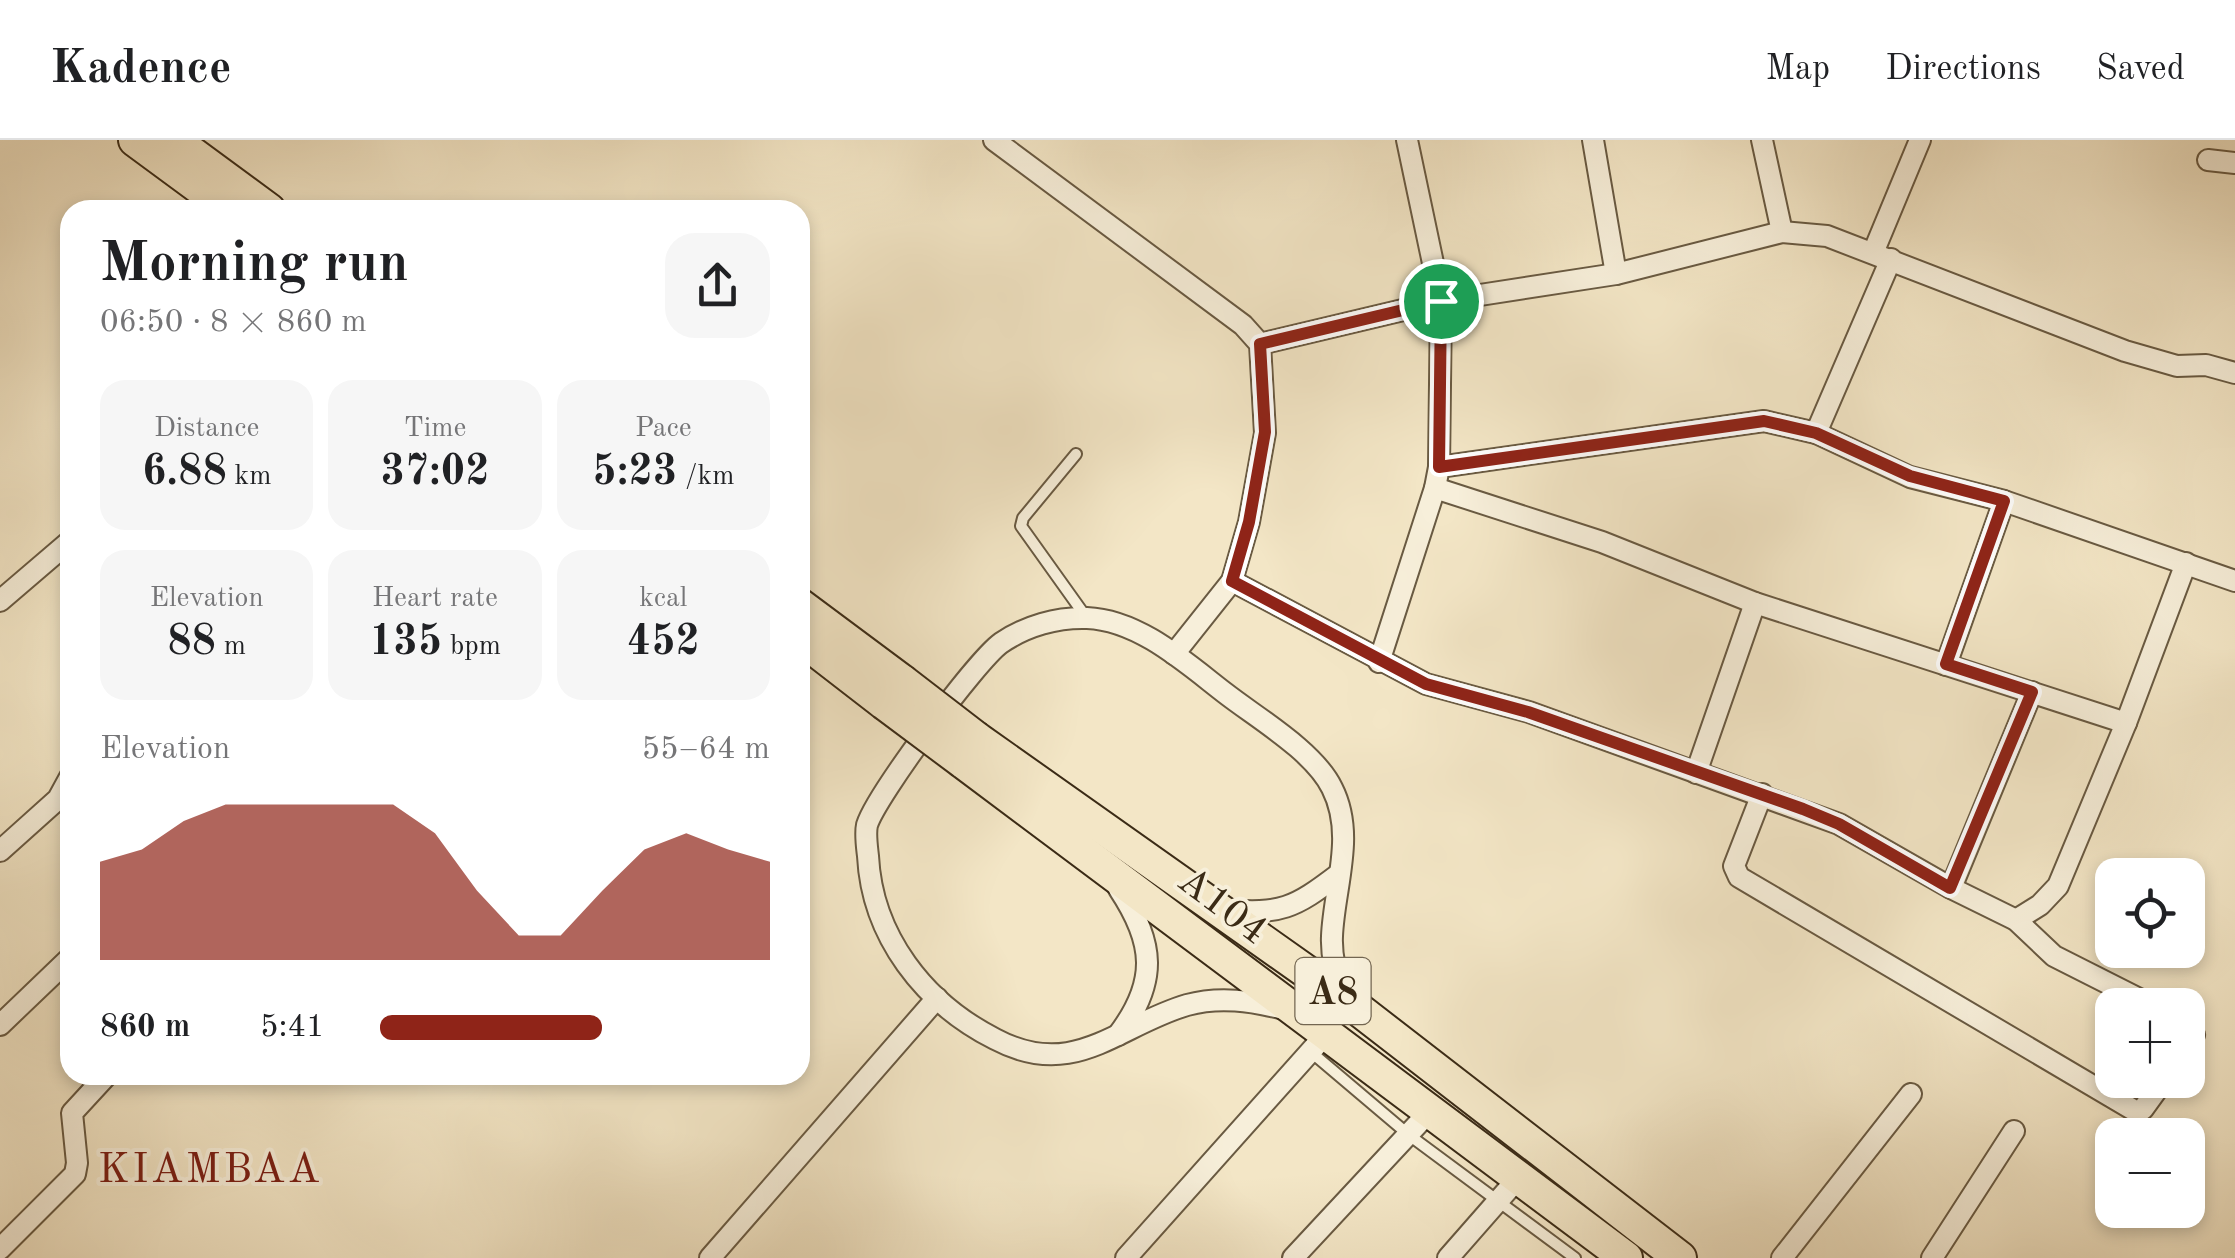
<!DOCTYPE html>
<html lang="en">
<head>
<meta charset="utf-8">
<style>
	:root { --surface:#fff; --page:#f6f6f6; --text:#202124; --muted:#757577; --line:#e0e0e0; --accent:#8f2418 }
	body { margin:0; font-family:"Old Standard TT",serif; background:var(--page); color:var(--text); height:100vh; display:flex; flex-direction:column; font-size:38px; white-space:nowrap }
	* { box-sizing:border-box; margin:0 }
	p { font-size:32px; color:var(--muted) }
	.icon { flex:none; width:55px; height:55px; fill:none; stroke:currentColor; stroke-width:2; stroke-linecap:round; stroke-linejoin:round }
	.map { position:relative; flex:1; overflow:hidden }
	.panel { position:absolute; left:60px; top:60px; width:750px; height:885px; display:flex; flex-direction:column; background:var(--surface); border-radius:30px; box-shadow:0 5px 15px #0003 }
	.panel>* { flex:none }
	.fabs { position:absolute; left:2095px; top:718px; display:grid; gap:20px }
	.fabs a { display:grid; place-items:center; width:110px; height:110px; border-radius:20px; background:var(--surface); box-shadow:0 5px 15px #0003; font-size:50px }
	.pin { position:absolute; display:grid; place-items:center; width:85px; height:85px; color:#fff; margin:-42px; border:5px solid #fff; border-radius:50%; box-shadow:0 2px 10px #0007 }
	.round { display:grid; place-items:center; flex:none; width:105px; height:105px; border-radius:30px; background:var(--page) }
	.head { display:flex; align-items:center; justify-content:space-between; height:170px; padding:0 40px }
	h1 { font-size:55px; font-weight:800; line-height:75px }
	.metrics { display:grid; grid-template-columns:repeat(3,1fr); gap:15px; height:170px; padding:10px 40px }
	.metrics div { display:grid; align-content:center; border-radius:25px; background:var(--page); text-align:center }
	.metrics b { font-size:42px; font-weight:800 }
	.metrics small { font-size:28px; font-weight:400 }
	.metrics p { font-size:28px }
	.chart { height:280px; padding:20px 40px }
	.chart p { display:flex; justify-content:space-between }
	.chart svg { width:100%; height:180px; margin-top:10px; fill:var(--accent); opacity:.7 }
	ul { padding:0 40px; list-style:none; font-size:32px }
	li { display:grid; grid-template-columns:160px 120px 1fr; align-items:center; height:75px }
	li i { height:25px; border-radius:12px; background:var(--accent) }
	header { display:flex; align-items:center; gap:60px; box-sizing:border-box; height:140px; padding:0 50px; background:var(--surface); border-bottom:2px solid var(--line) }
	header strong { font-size:48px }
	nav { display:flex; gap:55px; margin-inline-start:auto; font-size:35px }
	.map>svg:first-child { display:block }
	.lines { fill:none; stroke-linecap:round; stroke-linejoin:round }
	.service-casing { stroke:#695a42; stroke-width:14 }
	.minor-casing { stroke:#695a42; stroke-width:24 }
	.trunk-casing { stroke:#3b2b16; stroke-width:36 }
	.service { stroke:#f7efda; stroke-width:10 }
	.minor { stroke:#f7efda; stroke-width:20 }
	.trunk { stroke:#f3e6c6; stroke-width:32 }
	.trunk-bridge-casing { stroke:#3b2b16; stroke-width:36; stroke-linecap:butt }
	.trunk-bridge { stroke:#f3e6c6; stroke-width:32 }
	.route-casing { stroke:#fff; stroke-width:20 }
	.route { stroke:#8f2418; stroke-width:12 }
	.labels { text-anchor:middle; stroke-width:8; stroke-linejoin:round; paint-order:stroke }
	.shield { fill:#f7efda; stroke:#736651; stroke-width:2.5 }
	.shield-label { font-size:38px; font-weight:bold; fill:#3b2b16 }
	.street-label { font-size:40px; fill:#3b2b16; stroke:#f7efda }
	.neighbourhood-label { font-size:42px; letter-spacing:2.5px; fill:#7a1f14; stroke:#f7efda }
</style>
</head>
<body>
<header>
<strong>Kadence</strong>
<nav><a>Map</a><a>Directions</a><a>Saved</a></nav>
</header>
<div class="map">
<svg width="2235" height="1118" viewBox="0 0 2235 1118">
	<rect width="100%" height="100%" fill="#f3e6c6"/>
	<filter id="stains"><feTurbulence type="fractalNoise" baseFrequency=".002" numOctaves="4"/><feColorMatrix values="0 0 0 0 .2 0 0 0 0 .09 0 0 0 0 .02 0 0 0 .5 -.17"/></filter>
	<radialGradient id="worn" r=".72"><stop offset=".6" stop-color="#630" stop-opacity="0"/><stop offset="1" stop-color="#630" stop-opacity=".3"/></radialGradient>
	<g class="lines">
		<g class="service-casing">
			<g id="service">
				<path d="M1076,314L1023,378L1021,386L1086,477"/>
				<path d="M1311,912L1409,995L1575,1118"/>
			</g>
		</g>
		<g class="minor-casing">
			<g id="minor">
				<path d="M994,0L1243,185L1260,204L1265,293L1249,382L1232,441L1174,514"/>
				<path d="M1593,0L1616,134"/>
				<path d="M1762,0L1782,92"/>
				<path d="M2208,20L2235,23"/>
				<path d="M1873,113L1920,0"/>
				<path d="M1891,119L1816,293L1910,337L2004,361L2235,441"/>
				<path d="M1260,204L1441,161L1616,134L1782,92L1827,96L2125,211L2177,226L2206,225L2235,233"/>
				<path d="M1439,327L1764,281L1816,293"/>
				<path d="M1435,348L1602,402L1755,463L2126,583"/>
				<path d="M1232,441L1426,544L1529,572L1839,684L1951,748L2016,780L2054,816L2151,865"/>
				<path d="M0,461L70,401"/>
				<path d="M1379,522L1435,348L1439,327L1441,161L1407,0"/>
				<path d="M1946,525L2004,361"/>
				<path d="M1696,633L1755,463"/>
				<path d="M1762,654L1734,726L1739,737L2137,972L2143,969L2164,940"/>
				<path d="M0,711L58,659L70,637"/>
				<path d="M1951,748L2032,552"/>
				<path d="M1224,770C1282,774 1293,769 1339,734"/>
				<path d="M2016,780L2040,765L2058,746L2126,583L2186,423"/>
				<path d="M1284,869C1251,861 1220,856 1187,865C1116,886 1074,941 995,899C924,863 872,796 868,716C867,707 865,694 867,685C876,656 976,521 1001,503C1026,486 1057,477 1087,478C1139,480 1186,523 1225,553C1257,578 1314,611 1332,648C1356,695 1334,747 1332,796C1331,817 1336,836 1343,855"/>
				<path d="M0,885L70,818"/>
				<path d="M2188,888L2194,895L2188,908"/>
				<path d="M1118,895C1158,842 1155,803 1119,749"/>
				<path d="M0,1109L75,1034L77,1023L72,973L107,935"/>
				<path d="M710,1118L937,858"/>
				<path d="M1126,1118L1327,893"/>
				<path d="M1293,1118L1430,971"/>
				<path d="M1448,1118L1519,1037"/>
				<path d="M1782,1118L1911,954"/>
				<path d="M1932,1118L2014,991"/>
			</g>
		</g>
		<g class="trunk-casing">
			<g id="trunk">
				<path d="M135,0L230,70"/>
				<path d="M174,0L269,70"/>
				<path d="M800,465L902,541"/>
				<path d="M800,498L884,563"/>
				<path d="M976,598L1345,859L1680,1118"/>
				<path d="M963,622L1626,1118"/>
			</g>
		</g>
		<use href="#service" class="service"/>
		<use href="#minor" class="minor"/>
		<use href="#trunk" class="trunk"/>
		<g class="trunk-bridge-casing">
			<g id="trunk-bridge">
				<path d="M902,541L976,598"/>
				<path d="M884,563L963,622"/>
			</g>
		</g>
		<use href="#trunk-bridge" class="trunk-bridge"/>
	</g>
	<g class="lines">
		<g class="route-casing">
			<path id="route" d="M1441,161L1439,327L1764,281L1816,293L1910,336L2004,361L1946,524L2032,552L1950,748L1839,684L1803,669L1528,572L1426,544L1232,441L1249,382L1265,292L1260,204Z"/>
		</g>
		<use href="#route" class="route"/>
	</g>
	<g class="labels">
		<rect class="shield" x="1295.5" y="818" width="75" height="66" rx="8"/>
		<g class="shield-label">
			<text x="1333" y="864">A8</text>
		</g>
		<g class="street-label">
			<text transform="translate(1224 764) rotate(37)" y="14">A104</text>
		</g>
		<g class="neighbourhood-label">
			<text x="210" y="1042">KIAMBAA</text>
		</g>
	</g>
	<rect width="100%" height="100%" filter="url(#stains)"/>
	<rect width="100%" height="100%" fill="url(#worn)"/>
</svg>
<div class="fabs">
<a><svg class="icon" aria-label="locate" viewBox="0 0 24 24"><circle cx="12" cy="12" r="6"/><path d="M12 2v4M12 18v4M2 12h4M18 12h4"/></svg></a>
<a>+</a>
<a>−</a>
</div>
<div class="pin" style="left:1441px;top:161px;background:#1e9e55"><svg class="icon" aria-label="arrive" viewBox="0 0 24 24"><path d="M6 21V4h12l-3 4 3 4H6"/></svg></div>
<section class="panel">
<div class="head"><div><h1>Morning run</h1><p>06:50 · 8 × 860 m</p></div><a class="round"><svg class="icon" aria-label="share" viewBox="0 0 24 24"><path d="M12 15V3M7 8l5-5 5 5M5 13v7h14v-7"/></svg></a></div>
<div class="metrics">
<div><p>Distance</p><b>6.88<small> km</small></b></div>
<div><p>Time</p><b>37:02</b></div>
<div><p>Pace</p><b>5:23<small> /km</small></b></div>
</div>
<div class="metrics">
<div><p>Elevation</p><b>88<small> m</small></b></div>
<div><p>Heart rate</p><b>135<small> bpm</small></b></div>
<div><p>kcal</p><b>452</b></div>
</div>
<div class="chart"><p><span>Elevation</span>55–64 m</p>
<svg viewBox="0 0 160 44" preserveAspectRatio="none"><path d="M0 44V20L10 17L20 10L30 6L40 6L50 6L60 6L70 6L80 13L90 27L100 38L110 38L120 27L130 17L140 13L150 17L160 20V44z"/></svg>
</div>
<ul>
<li><b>860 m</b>5:41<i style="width:57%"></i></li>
</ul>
</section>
</div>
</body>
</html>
